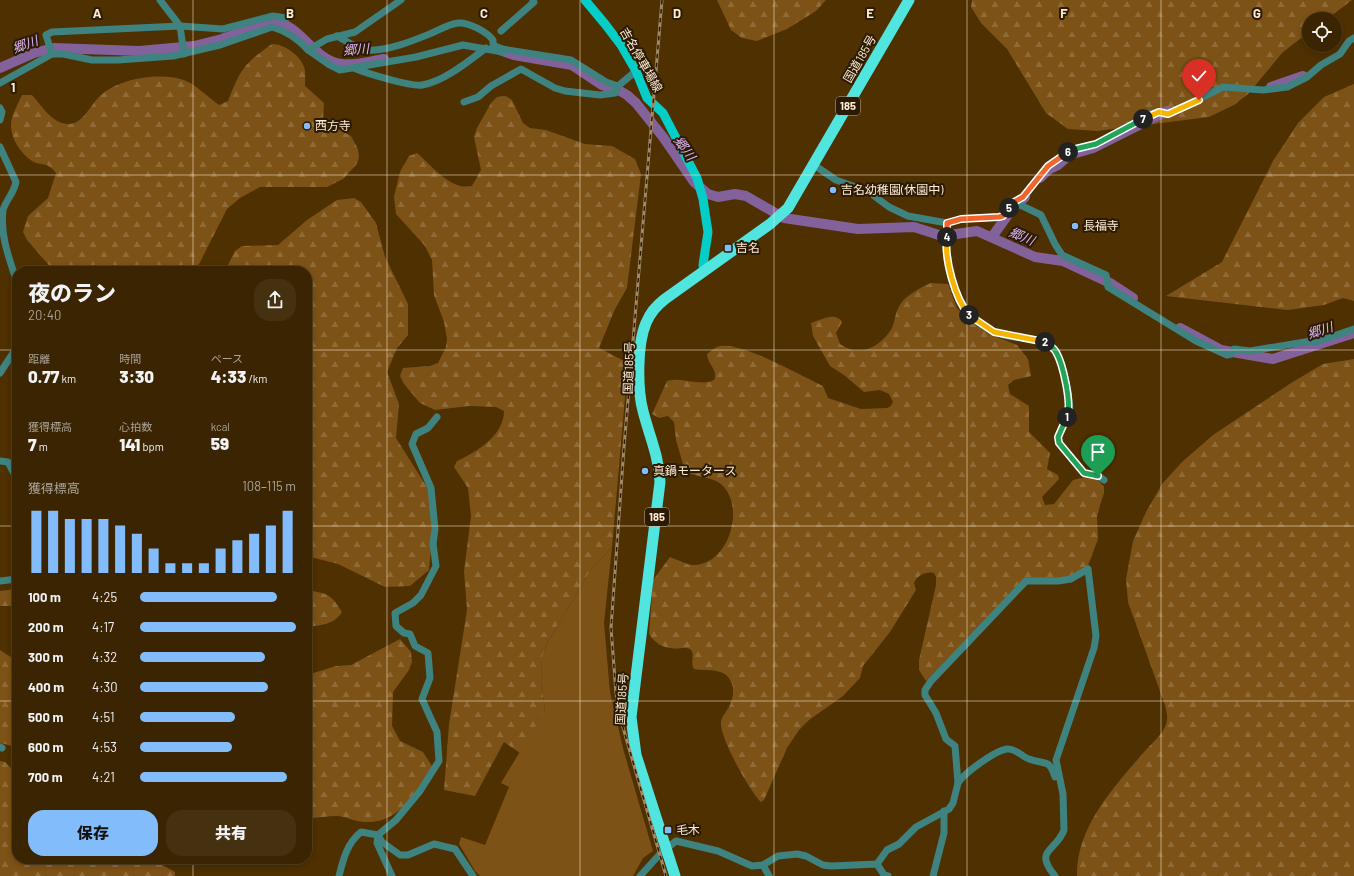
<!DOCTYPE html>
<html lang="ja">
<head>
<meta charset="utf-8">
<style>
	:root { --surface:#3a2401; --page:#453010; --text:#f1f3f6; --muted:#aba499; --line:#544123; --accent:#83bcfa }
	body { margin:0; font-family:Barlow,"Noto Sans JP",sans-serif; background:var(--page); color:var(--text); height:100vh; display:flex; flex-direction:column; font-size:15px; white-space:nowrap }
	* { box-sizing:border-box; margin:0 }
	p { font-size:13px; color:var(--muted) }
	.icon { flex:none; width:22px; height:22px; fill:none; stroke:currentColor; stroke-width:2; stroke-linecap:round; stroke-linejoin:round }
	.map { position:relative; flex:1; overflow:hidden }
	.side { position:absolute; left:12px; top:266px; width:300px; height:598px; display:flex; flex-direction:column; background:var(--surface); border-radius:16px; box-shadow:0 2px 6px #0003,0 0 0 1px var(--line) }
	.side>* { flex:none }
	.buttons { position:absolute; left:1302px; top:12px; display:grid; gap:8px }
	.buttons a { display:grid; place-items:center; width:40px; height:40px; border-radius:50%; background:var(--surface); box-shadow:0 2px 6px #0003,0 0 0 1px var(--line); font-size:20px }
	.pin { position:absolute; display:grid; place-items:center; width:34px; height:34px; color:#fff; margin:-41px -17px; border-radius:50% 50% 50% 0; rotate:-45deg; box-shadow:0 0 4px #0007 }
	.pin .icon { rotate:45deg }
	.km { position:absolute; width:20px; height:20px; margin:-10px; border-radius:50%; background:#222; color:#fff; font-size:11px; line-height:20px; text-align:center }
	.round { display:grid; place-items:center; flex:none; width:42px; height:42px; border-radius:16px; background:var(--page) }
	.summary { display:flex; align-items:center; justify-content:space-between; height:68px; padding:0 16px }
	h1 { font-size:22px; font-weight:800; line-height:30px }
	.figures { display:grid; grid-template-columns:repeat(3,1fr); gap:6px; height:68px; padding:4px 16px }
	.figures div { display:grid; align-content:center }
	.figures b { font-size:17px; font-weight:800 }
	.figures small { font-size:11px; font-weight:400 }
	.figures p { font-size:11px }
	.chart { height:112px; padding:8px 16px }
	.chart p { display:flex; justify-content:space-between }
	.chart svg { width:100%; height:72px; margin-top:4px; stroke:var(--accent); stroke-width:6 }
	.cta { display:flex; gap:8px; margin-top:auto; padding:8px 16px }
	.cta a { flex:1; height:46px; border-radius:16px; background:var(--accent); color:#111; font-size:16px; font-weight:800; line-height:46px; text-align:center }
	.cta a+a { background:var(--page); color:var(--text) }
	ul { padding:0 16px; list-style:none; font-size:13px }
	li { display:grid; grid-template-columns:64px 48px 1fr; align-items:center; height:30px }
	li i { height:10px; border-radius:5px; background:var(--accent) }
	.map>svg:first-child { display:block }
	.green { fill:#7c5216 }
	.forest { fill:url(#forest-firs) }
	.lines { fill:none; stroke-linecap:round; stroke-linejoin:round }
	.river { stroke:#83619a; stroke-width:10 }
	.minor { stroke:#3e8380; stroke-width:7 }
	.major { stroke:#05cdc8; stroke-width:9 }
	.highway { stroke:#51e5df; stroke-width:11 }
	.rail-casing { stroke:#a28966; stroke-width:3 }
	.rail { stroke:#2b1a04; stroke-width:1.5; stroke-dasharray:4.5; stroke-linecap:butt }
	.split-1-casing { stroke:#fff; stroke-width:8 }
	.split-2-casing { stroke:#fff; stroke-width:8 }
	.split-3-casing { stroke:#fff; stroke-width:8 }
	.split-4-casing { stroke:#fff; stroke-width:8 }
	.split-5-casing { stroke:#fff; stroke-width:8 }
	.split-6-casing { stroke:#fff; stroke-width:8 }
	.split-7-casing { stroke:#fff; stroke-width:8 }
	.split-8-casing { stroke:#fff; stroke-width:8 }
	.split-1 { stroke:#22a559; stroke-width:5 }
	.split-2 { stroke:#22a559; stroke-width:5 }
	.split-3 { stroke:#f5b400; stroke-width:5 }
	.split-4 { stroke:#f5b400; stroke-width:5 }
	.split-5 { stroke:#f0652b; stroke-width:5 }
	.split-6 { stroke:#f0652b; stroke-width:5 }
	.split-7 { stroke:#22a559; stroke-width:5 }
	.split-8 { stroke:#f5b400; stroke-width:5 }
	.grid { fill:none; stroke:#feebd4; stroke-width:1; stroke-opacity:0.55 }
	.poi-dot { fill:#83bcfa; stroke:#2b1a04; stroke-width:1.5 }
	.labels { text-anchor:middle; stroke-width:4; stroke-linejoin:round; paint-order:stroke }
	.shield { fill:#2b1a04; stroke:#bfac96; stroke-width:1 }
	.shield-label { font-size:11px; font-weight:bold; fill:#feebd4 }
	.street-label { font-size:12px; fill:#feebd4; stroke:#2b1a04 }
	.poi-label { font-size:12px; fill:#feebd4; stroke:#2b1a04; text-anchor:start }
	.water-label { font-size:13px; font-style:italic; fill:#ddb6f8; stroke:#2b1a04 }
	.grid-label { font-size:13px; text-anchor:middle; font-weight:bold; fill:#feebd4; stroke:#2b1a04; stroke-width:4; stroke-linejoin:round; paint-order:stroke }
</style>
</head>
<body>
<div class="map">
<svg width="1354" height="876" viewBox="0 0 1354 876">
	<defs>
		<pattern id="forest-firs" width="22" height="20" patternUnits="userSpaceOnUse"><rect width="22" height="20" fill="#7c5216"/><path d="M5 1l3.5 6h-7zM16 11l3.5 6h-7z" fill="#906b37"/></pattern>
	</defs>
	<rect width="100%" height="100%" fill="#4e3001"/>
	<path class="green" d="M612,547L604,623L610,692L624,752L653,851L643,858L633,876H480L475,871L459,844L461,837L485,845L509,787L501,783L545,710L541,682L542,658L547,643L590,571Z"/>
	<g class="forest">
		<path d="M717,0H826L816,11L787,29L757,41L742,38L731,30Z"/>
		<path d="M972,0H1352L1327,19H1309V32L1283,52L1248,94L1234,105L1209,117L1097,131L1068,129L1046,113L1007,49L981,23L971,7Z"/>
		<path d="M272,44C284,44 300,55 304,67C306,72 305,80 305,86L324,103L323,120L328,127L336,128L351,136L358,149L359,158L356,165L343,179L327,187H260L240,198L227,209L198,266L194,271H54L27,240L23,232L28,216L48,198L56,173C46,160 42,167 32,161C21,154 12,140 11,127C10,117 18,104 22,95H32C41,105 52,123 67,124C83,125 90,105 100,96C119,78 160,72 184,80C195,84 209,98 219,105L228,101C241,68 244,64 272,44Z"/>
		<path d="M1354,84V301L1343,298L1324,305L1288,310L1166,296L1222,262L1273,161L1298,123L1324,97Z"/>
		<path d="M506,96L512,100L523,123L530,128L546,130L585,144L612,146L635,159L641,174L627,288L615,309L599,348L628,363L612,547L590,571L547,643L542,658L541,682L545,710L520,753L504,742L475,796L444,790L449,724L467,610L464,571L471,516L468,488L454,467L457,461C477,452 504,435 504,411L496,407L469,406L435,410L420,403L404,384L400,376L403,368L430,366L438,363L446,347L447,339L444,322L434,295L432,260L425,246L396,214L394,197L400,172L409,156L417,153C432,166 451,191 472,186L481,170L474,137L477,128L491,103L497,97Z"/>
		<path d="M354,198L361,202L376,223L385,257L408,304V335L397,348L387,372L399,404L396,438L430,492L432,536L429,570L410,586L385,587L338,564L307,556V271H225L235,251L242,246L278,245L307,220L337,200Z"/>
		<path d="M931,283L948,284L957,308L969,320L989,334L1017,345L1028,359L1031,376L1014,380L1008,385L1010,394L1029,406V432L1050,453L1047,469L1058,475L1059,479L1042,497L1045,505L1054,504L1073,480L1090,476L1098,480L1104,487V493L1100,505L1097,517L1098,539L1087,568L1068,578L1018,585L926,681L919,670V660L936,585V577L934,573C925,571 917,576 914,583L916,590L890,632L863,666L860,678L843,696L809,720L799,730L787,748L764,800L761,802C750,792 718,735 721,721C723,714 729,709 731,702C733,698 734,689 732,684C726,666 708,672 694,669C690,663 695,655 691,650C685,643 665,658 649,634L653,580L670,557C679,560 688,566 696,565C729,562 744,510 724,487C715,476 696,478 685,471L676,440L674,422L668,416L659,418L652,414L667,381C682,376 699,387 714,380C719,371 707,363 707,354C711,351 715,347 720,346C744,343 800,375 823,386L828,398L861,409L887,408L891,406L893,402L889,394L880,390L864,392L844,375L830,366L813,336L811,323C820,320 836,311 842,322L836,333L840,344C859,358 881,347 892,328C895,321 895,313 899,307C903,297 921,287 931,283Z"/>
		<path d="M1354,359V876H1077C1076,827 1114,787 1144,752C1151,744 1166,732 1167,720C1168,716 1166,710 1165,705L1128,602L1126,579L1133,541L1146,512L1162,484L1182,462L1213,435L1291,383L1323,364Z"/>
		<path d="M17,589V606H0V591Z"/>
		<path d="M307,590C328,594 330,593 342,612C334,625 321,625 307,627Z"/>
		<path d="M400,639L411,652L412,662L409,670L393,692L392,726L400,741L423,752L432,766C416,791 400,824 365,822C356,822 347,817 338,816C328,816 317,818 307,818V675L336,666L351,665Z"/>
		<path d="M0,650L17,661V747L0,743Z"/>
		<path d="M0,761L5,762L17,774V859H152L175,872V876H0Z"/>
	</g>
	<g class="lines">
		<g class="river">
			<path d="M500,50L514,55L572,65L602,85L620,91L627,95L636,103L663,137L694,182L708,194L718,197L735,194L746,196L784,218L858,229L914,227L942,236L977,231L1035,257L1063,261L1110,283L1133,298"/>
			<path d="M0,68L34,53L54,48L139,51L194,46L222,39L272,21C301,24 313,60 341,64C356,66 370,61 384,59"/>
			<path d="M1271,87L1303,76"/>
			<path d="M1040,178L1048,170L1058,165L1069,155L1093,148L1167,111"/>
			<path d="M992,237L1012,209L1025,197"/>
			<path d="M1180,328L1221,350L1273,359L1354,333"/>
		</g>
		<g class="minor">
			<path d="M160,0L180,26L184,54"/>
			<path d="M501,31L534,2L533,0"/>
			<path d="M337,36C346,41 357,49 367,50C386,52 415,40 432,33C441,29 449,24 458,23C469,22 487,32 493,40V45L502,49L571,60L606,82L618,86"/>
			<path d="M308,50L328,64L340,70L416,57L463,45L503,52"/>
			<path d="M52,54L46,35L52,32L180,26L223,29L273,16L286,18"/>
			<path d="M354,68C365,73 412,87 422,85C443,82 469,61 486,48"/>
			<path d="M0,83L52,54H63L92,60H118L173,56L220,45L272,27C286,31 298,39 308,50L327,39L355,32L401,0"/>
			<path d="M464,102L478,97L491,86L521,69L555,88L565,91L600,95L615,93L618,86L636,71"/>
			<path d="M0,108L2,112L0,120"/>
			<path d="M0,147L16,182C14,193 6,200 3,210C0,236 9,258 17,282"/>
			<path d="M814,165L836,180L869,192L889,207L908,216L947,223L961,219L999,217L1003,216L1014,202L1023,197L1048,165L1071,150L1095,144L1150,114L1159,112L1168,114L1223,87L1263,90L1287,87L1307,77L1321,65L1340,54L1349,41L1354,38"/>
			<path d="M1014,202L1041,215L1055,244L1062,255L1106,275L1108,287L1196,341L1227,355L1231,354L1234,349L1250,351L1311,341L1316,342L1354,329"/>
			<path d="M947,223C947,231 946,239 946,247C948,281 961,318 995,332C1006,337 1019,338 1031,339C1041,341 1052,343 1057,353C1063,364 1071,399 1069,412C1066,423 1057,431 1059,443L1084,473L1098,476L1104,480"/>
			<path d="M0,373L17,347"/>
			<path d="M0,461L8,462L17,479"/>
			<path d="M0,581L17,579"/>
			<path d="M0,747L2,748"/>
			<path d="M958,783C964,773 996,750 1007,749C1016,748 1022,757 1029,759C1045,765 1049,758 1055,777"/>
			<path d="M877,864L887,850L899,844L916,827L949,809L953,803L958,783L955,746L946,739L936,713L925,695V690L931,681L1026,581H1058L1071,579L1088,569L1096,636L1094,648L1056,760L1063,794L1064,830C1056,852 1033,849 1055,876"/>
			<path d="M877,864L884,875L888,876"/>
			<path d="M763,865L769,876"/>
			<path d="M339,876C343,860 347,843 361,832L378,835L382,842L400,855H408L434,844L455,849L473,876"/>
			<path d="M392,876L377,843L378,835L396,820L420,791L439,761L437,732L422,699L430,678L428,653L415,646L410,634L404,633L396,626L395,613L413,603L421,595L436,566L433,544L435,529L431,488L412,444L416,434L428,428L437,417"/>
			<path d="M640,876L660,854L676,841L718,851L752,866L763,865L778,856L797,854L806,856L823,865L831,866L877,864"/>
			<path d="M933,876L944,833V811"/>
		</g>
		<path class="major" d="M585,0L605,24L621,45L636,71L647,98L663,113L697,178L703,199L708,232L703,265L704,270"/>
		<path class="highway" d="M675,876L636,755L631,717L660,482C659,456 649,435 643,411C637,388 637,344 646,323C650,313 657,305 665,299L770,224L788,208L909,0"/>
		<g class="rail-casing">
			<path id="rail" d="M662,0L624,447L611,628L616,693L622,724L666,876"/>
		</g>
		<use href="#rail" class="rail"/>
	</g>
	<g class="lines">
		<g class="split-1-casing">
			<path id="split-1" d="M1067,417L1058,437L1059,443L1084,473L1098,476"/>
		</g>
		<g class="split-2-casing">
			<path id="split-2" d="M1045,342C1049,345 1054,348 1056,352C1063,364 1072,404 1067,417"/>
		</g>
		<g class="split-3-casing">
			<path id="split-3" d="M969,315L994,332L1045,342"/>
		</g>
		<g class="split-4-casing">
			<path id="split-4" d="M947,237C944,258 955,299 969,315"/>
		</g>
		<g class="split-5-casing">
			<path id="split-5" d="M947,237V223L961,219L999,217L1003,216L1009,208"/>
		</g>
		<g class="split-6-casing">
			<path id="split-6" d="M1009,208L1014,202L1023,197L1048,166L1068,152"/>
		</g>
		<g class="split-7-casing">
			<path id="split-7" d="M1068,152L1071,150L1096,144L1143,119"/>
		</g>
		<g class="split-8-casing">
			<path id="split-8" d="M1143,119L1159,112L1168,114L1199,100"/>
		</g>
		<use href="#split-1" class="split-1"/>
		<use href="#split-2" class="split-2"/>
		<use href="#split-3" class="split-3"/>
		<use href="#split-4" class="split-4"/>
		<use href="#split-5" class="split-5"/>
		<use href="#split-6" class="split-6"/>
		<use href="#split-7" class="split-7"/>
		<use href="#split-8" class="split-8"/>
	</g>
	<path class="grid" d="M193,0V271M387,0V876M580,0V876M774,0V876M967,0V876M1161,0V876M0,175H1354M0,350H17M307,350H1354M0,526H17M307,526H1354M0,701H17M307,701H1354M193,859V876"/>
	<g class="poi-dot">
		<circle cx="307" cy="126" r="4"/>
		<circle cx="833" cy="190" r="4"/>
		<circle cx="1075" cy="226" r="4"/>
		<rect x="724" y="244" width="8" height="8" rx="2"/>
		<circle cx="645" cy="471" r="4"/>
		<rect x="664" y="826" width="8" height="8" rx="2"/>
	</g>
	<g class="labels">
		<g class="shield">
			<rect x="836" y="97" width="24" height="18" rx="3"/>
			<rect x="645" y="508" width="24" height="18" rx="3"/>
		</g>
		<g class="shield-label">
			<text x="848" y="110">185</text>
			<text x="657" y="521">185</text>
		</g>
		<g class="street-label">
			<text transform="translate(860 59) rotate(-60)" y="4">国道185号</text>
			<text transform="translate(641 60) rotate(60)" y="4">吉名停車場線</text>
			<text transform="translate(629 368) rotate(-88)" y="4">国道185号</text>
			<text transform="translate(622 699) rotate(-86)" y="4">国道185号</text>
		</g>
		<g class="poi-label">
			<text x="315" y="130">西方寺</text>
			<text x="841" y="194">吉名幼稚園(休園中)</text>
			<text x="1083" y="230">長福寺</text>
			<text x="736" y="252">吉名</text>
			<text x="653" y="475">真鍋モータース</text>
			<text x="676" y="834">毛木</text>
		</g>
		<g class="water-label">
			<text transform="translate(25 44) rotate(-20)" y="5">郷川</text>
			<text transform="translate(356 49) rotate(-4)" y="5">郷川</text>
			<text transform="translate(685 148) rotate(54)" y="5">郷川</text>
			<text transform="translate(1022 236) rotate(23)" y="5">郷川</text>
			<text transform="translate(1320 330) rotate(-18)" y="5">郷川</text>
		</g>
	</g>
	<g class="grid-label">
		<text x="97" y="18">A</text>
		<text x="290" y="18">B</text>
		<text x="484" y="18">C</text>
		<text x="677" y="18">D</text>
		<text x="870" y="18">E</text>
		<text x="1064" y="18">F</text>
		<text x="1257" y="18">G</text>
		<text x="13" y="92">1</text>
	</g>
</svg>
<div class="buttons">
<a><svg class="icon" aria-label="locate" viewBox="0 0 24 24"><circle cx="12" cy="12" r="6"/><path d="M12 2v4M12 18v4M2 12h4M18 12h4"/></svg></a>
</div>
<div class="pin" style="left:1098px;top:476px;background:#1e9e55"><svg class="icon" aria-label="arrive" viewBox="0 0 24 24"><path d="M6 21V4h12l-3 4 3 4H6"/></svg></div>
<div class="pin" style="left:1199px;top:100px;background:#d93025"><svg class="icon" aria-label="check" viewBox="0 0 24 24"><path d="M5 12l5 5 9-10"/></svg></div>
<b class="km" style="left:1067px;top:417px">1</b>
<b class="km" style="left:1045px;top:342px">2</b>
<b class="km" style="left:969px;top:315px">3</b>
<b class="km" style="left:947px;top:237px">4</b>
<b class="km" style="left:1009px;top:208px">5</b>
<b class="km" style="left:1068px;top:152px">6</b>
<b class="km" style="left:1143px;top:119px">7</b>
<section class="side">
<div class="summary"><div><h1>夜のラン</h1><p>20:40</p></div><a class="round"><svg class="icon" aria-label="share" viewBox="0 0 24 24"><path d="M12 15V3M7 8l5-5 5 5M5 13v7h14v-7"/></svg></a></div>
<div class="figures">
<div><p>距離</p><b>0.77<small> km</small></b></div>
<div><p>時間</p><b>3:30</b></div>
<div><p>ペース</p><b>4:33<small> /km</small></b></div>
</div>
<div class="figures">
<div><p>獲得標高</p><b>7<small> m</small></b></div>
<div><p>心拍数</p><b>141<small> bpm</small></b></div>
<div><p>kcal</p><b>59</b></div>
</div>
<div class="chart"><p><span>獲得標高</span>108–115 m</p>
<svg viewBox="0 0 160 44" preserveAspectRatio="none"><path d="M5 44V6M15 44V6M25 44V11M35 44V11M45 44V11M55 44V15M65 44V20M75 44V29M85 44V38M95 44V38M105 44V38M115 44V29M125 44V24M135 44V20M145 44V15M155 44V6"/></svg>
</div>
<ul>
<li><b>100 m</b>4:25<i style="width:88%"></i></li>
<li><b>200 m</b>4:17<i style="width:100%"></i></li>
<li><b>300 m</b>4:32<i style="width:80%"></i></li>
<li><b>400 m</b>4:30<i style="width:82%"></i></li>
<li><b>500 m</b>4:51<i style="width:61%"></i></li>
<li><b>600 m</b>4:53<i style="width:59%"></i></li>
<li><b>700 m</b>4:21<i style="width:94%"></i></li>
</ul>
<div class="cta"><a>保存</a><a>共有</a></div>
</section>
</div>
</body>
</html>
